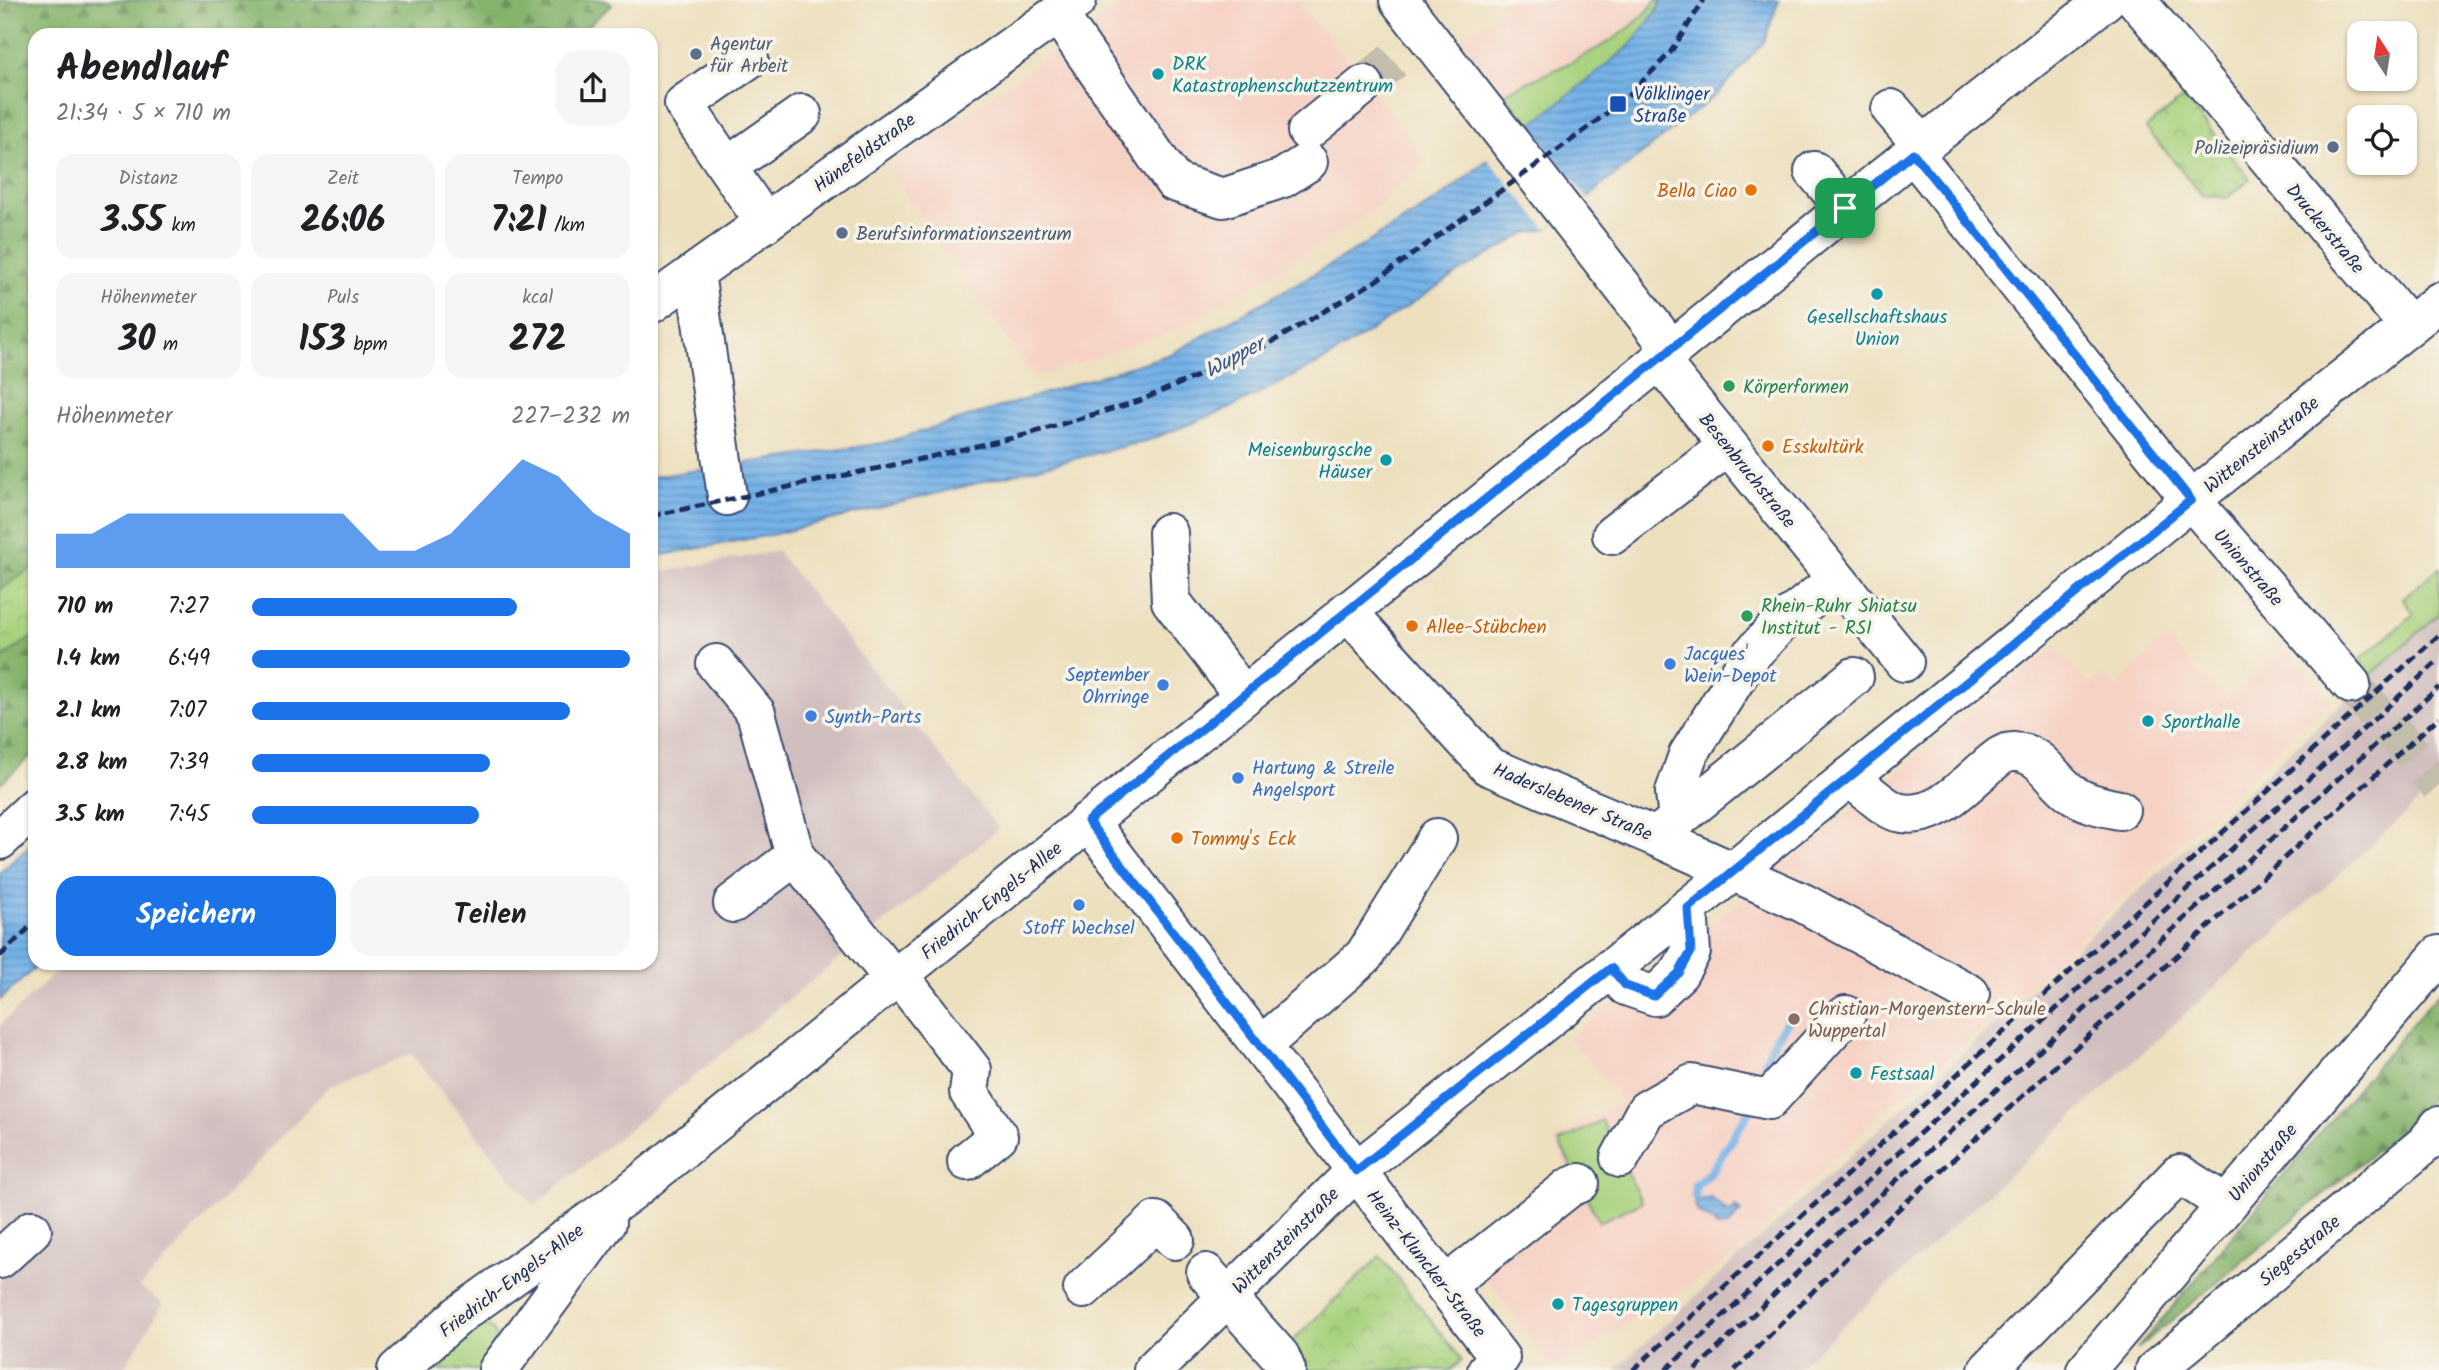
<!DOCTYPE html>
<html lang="de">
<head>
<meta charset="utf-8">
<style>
	:root { --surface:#fff; --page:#f6f6f6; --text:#202124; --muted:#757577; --accent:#1a73e8 }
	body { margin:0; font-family:Kalam,sans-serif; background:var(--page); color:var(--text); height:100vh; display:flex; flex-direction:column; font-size:26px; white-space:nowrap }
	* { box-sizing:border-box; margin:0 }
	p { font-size:23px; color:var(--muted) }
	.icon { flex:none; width:38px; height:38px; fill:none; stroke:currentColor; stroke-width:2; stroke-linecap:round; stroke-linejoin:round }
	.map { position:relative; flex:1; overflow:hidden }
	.details { position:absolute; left:28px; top:28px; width:630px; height:942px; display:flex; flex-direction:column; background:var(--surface); border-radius:21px; box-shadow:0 2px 5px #0004 }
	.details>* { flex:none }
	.needle { width:46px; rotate:348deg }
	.fabs { position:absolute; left:2347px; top:21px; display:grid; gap:14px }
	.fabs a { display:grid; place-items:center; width:70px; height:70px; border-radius:14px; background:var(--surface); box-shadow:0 2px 5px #0004; font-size:35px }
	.pin { position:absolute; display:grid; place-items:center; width:60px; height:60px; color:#fff; margin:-30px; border-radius:14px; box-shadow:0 4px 10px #0006 }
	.round { display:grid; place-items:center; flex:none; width:74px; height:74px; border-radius:21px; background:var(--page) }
	.headline { display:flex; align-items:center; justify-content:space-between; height:119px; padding:0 28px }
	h1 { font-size:38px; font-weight:800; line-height:52px }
	.metrics { display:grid; grid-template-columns:repeat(3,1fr); gap:10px; height:119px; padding:7px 28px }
	.metrics div { display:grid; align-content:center; border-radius:18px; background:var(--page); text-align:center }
	.metrics b { font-size:35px; font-weight:800 }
	.metrics small { font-size:19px; font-weight:400 }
	.metrics p { font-size:19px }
	.chart { height:196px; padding:14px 28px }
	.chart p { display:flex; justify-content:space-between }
	.chart svg { width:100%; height:126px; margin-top:7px; fill:var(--accent); opacity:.7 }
	.action { display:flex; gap:14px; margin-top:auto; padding:14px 28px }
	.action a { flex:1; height:80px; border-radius:21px; background:var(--accent); color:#fff; font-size:28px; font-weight:800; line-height:80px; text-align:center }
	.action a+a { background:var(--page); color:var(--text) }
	ul { padding:0 28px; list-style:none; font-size:23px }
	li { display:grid; grid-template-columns:112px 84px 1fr; align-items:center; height:52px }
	li i { height:18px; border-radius:9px; background:var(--accent) }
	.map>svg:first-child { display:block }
	.built { fill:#f6d2c5 }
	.industrial { fill:#d1bfbf }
	.grass { fill:#a7d17d; stroke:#61806e; stroke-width:2 }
	.forest { fill:url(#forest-firs); stroke:#507165; stroke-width:2 }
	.park { fill:url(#park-crowns); stroke:#61806e; stroke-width:2 }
	.water { fill:url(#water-rules); stroke:#4870a3; stroke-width:2 }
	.pier { fill:#ede0bf }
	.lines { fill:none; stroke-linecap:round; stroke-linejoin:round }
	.stream { stroke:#76b2e8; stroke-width:9 }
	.minor-tunnel { stroke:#c3bdac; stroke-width:38; stroke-dasharray:38 19; stroke-linecap:butt }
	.minor-casing { stroke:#3a4a6d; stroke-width:42 }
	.major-casing { stroke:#3a4a6d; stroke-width:42 }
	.minor { stroke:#fff; stroke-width:38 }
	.major { stroke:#fff; stroke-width:38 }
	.rail { stroke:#1b2f5e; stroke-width:5; stroke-dasharray:10 5; stroke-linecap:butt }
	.route-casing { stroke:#fff; stroke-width:14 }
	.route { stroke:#1a73e8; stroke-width:9 }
	.service-dot { fill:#5c6f8a; stroke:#f7f3e8; stroke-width:2.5 }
	.culture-dot { fill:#0f9aa8; stroke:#f7f3e8; stroke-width:2.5 }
	.transit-dot { fill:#1a4fb4; stroke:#f7f3e8; stroke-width:2.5 }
	.food-dot { fill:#e8710a; stroke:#f7f3e8; stroke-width:2.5 }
	.leisure-dot { fill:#2e9e5b; stroke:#f7f3e8; stroke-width:2.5 }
	.shop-dot { fill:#3f7fe0; stroke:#f7f3e8; stroke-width:2.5 }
	.education-dot { fill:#8d6e63; stroke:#f7f3e8; stroke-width:2.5 }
	.labels { text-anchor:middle; stroke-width:7; stroke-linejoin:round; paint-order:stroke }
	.service-label { font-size:19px; fill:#4e5e75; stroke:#f7f3e8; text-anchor:start }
	.culture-label { font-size:19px; fill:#0d838f; stroke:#f7f3e8; text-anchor:start }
	.transit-label { font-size:19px; fill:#164399; stroke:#f7f3e8; text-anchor:start }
	.street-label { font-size:19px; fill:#1b2f5e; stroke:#f7f3e8 }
	.food-label { font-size:19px; fill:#c56008; stroke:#f7f3e8; text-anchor:start }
	.leisure-label { font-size:19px; fill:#27864d; stroke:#f7f3e8; text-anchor:start }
	.shop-label { font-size:19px; fill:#366cbe; stroke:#f7f3e8; text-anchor:start }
	.education-label { font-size:19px; fill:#785e54; stroke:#f7f3e8; text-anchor:start }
	.water-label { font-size:21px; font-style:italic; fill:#365687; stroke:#f7f3e8 }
</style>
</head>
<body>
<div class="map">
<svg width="2439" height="1370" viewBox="0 0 2439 1370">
	<defs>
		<pattern id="forest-firs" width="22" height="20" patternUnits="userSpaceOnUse" patternTransform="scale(1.75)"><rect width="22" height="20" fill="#85b36c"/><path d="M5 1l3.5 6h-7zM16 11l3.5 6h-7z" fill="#6c925c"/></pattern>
		<pattern id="park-crowns" width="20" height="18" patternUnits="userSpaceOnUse" patternTransform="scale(1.75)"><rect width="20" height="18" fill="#a7d17d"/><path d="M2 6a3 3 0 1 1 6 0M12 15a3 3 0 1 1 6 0" fill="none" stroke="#8fb46e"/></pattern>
		<pattern id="water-rules" width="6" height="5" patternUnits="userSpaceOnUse" patternTransform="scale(1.75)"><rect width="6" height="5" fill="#76b2e8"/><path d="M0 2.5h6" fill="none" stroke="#6091bf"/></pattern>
	</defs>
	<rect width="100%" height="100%" fill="#f7f3e8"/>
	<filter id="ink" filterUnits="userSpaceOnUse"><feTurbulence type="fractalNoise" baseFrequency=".0143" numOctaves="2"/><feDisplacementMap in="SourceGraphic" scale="14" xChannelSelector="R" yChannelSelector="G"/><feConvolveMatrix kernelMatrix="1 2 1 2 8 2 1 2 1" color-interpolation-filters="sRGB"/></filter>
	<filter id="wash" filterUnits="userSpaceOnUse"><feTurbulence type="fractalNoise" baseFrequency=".00686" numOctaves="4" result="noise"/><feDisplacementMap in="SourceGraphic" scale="28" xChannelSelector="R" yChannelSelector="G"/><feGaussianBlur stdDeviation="1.57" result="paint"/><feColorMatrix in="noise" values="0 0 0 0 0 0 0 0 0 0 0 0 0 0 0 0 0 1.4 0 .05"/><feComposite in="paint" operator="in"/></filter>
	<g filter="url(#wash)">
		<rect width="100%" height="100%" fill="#ede0bf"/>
		<g class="built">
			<path d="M1127,0H1297L1389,110L1426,162L1365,217L1183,327L1072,366L1034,377L888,169Z"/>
			<path d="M1502,0H1656L1641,17L1590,52L1504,93L1460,38L1505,9Z"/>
			<path d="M2164,637L2227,700L2285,648L2328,701L2017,1000L1868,1125L1737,1255L1555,1370L1479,1271L1580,1199L1553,1139L1622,1101L1569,1038L2056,645L2090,686L2103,674L2116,687Z"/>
		</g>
		<g class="industrial">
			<path d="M777,551L999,829L534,1206L411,1054L329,1086L140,1287L163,1304L123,1370H0V1025L66,963L651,962V574Z"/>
			<path d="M2439,614V783L1795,1370H1615L1987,1031Z"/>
		</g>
		<g class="grass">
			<path d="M1656,0H1661C1640,52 1574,92 1530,125L1504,93C1548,72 1629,42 1656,0Z"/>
			<path d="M2439,568V614L2371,675L2358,661L2414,614L2403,598Z"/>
			<path d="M1602,1121L1642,1202L1599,1222L1559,1142Z"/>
			<path d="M473,1322C488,1322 495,1328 497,1343L479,1370H420Z"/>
		</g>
		<g class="forest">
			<path d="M0,0H606L612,5L577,35H35V752L0,784Z"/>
			<path d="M2439,992V1091L2402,1129L2137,1349Z"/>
		</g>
		<g class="park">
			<path d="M2184,97L2250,179L2227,198L2202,195L2146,128Z"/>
			<path d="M35,566V635L0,659V590Z"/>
			<path d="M1380,1256L1462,1360L1451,1370H1302L1284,1349Z"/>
		</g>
		<g class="water">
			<path d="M1661,0H1779L1764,42L1716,95L1547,229L1527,233L1461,271L1329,358L1230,408L1149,440L775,534L651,557V477L884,443L1171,354L1342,258L1440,198L1631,45L1658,9Z"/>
			<path d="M35,840V962L40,963L0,1000V873Z"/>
			<path d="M1695,1196L1700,1200L1711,1198L1729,1213L1736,1207L1741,1212L1728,1226L1717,1227L1711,1220L1698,1213L1694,1201Z"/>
		</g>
		<path class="pier" d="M1528,123L1587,198L1547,230L1486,157Z"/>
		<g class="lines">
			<g class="stream">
				<path d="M1758,1088L1772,1045L1791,1016"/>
				<path d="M1695,1196V1186L1711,1172L1753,1105"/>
			</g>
		</g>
	</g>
	<g filter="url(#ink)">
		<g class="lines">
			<g class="minor-tunnel">
				<path d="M1364,85L1402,53"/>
				<path d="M2351,684L2439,785"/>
			</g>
			<g class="minor-casing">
				<g id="minor">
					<path d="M1399,0L1672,350"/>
					<path d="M2136,0L2409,326"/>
					<path d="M1058,14L1174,182L1223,198L1283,178L1308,162"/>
					<path d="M749,59L684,104L765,223"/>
					<path d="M1891,109L1923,146"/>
					<path d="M1307,131L1364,85"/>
					<path d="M1913,153L2191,500L2351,684"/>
					<path d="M727,167L802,114"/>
					<path d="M1814,171L1845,208"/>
					<path d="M695,273L727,496"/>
					<path d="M651,304L1077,0"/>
					<path d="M1659,360L1904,662"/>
					<path d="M1168,533L1171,601L1243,695"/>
					<path d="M1612,535L1728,446"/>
					<path d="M1347,611L1488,766L1656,837L1803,903L1970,994"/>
					<path d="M716,664L756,713L795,856"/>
					<path d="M1849,777C1861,786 1884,808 1897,812C1934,822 1963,787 1988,766C1996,759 2004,751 2015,752C2043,753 2053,782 2074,795C2087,804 2105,807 2120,810"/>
					<path d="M1678,820L1675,792L1688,755L1750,656L1778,626L1836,580"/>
					<path d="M1088,821L1500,1358L1487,1370"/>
					<path d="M1663,831L1854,677"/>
					<path d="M0,840L35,807"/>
					<path d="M733,903L795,856L893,978"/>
					<path d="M1611,968L1626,986L1655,996L1679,973L1691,952L1688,908"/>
					<path d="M898,974L972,1070L969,1092L998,1136L967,1161"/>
					<path d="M1261,1046L1364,956L1437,838"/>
					<path d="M1620,1158L1646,1110L1692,1084L1769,1100L1846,1015"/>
					<path d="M0,1259L32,1230"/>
					<path d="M1206,1273L1280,1356L1286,1370"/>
					<path d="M1445,1286L1570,1187L1580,1183"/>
					<path d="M1083,1289L1156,1221L1175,1240"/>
					<path d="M1153,1370L1356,1171L1688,908L2191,500L2439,302"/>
					<path d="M1988,1370L2179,1174L2226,1204"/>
					<path d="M2086,1370L2439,955"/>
					<path d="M2155,1370L2426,1143L2439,1126"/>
				</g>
			</g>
			<g class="major-casing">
				<g id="major">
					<path d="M397,1370L460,1314L628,1194L1641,375L1913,153L2106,0"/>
					<path d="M498,1370L606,1223"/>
				</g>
			</g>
			<use href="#minor" class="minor"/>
			<use href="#major" class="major"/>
			<g class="rail">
				<path d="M651,516L903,463L1025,435L1139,401L1260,349L1374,282L1588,128L1630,94L1670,53L1704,0"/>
				<path d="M0,956L35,922"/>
				<path d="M1633,1370L2439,635"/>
				<path d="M1666,1370L1829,1216L2439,660"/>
				<path d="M1695,1370L1842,1230L2439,687"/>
				<path d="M1735,1370L1859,1245L2439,717"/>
			</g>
		</g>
	</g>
	<g class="lines" filter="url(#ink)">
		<g class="route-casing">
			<path id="route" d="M1913,153L2191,500L1688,908L1691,952L1679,973L1654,996L1626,986L1611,968L1356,1171L1088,821Z"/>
		</g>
		<use href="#route" class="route"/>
	</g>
	<g class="service-dot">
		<circle cx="696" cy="54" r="7"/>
		<circle cx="2333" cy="147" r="7"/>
		<circle cx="842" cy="233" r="7"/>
	</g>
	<g class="culture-dot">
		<circle cx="1158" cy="74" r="7"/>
		<circle cx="1877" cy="294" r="7"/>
		<circle cx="1386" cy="460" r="7"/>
		<circle cx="2148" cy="721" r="7"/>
		<circle cx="1856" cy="1073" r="7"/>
		<circle cx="1558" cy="1304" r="7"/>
	</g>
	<rect class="transit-dot" x="1609" y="95" width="18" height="18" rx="3.5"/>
	<g class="food-dot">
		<circle cx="1751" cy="190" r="7"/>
		<circle cx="1768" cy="446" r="7"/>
		<circle cx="1412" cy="626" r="7"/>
		<circle cx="1177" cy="838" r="7"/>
	</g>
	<g class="leisure-dot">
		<circle cx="1729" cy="386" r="7"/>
		<circle cx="1747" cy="616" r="7"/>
	</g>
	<g class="shop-dot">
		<circle cx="1670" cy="664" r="7"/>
		<circle cx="1163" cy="685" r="7"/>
		<circle cx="811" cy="716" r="7"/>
		<circle cx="1238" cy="778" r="7"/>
		<circle cx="1079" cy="905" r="7"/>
	</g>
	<circle class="education-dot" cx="1794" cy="1019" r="7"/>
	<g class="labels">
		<g class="service-label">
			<text x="710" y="50">Agentur<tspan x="710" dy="22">für Arbeit</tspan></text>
			<text x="2319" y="154" text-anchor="end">Polizeipräsidium</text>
			<text x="856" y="240">Berufsinformationszentrum</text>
		</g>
		<g class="culture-label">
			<text x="1172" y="70">DRK<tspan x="1172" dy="22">Katastrophenschutzzentrum</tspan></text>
			<text x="1877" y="323" text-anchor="middle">Gesellschaftshaus<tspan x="1877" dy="22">Union</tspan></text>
			<text x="1372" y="456" text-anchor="end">Meisenburgsche<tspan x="1372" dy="22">Häuser</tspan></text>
			<text x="2162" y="728">Sporthalle</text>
			<text x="1870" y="1080">Festsaal</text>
			<text x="1572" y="1311">Tagesgruppen</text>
		</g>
		<g class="transit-label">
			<text x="1634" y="100">Völklinger<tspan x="1634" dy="22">Straße</tspan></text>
		</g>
		<g class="street-label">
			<text transform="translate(864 152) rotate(-36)" y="7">Hünefeldstraße</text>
			<text transform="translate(2326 228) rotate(50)" y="7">Druckerstraße</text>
			<text transform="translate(2261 444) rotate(-39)" y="7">Wittensteinstraße</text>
			<text transform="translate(1748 470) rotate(51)" y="7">Besenbruchstraße</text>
			<text transform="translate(2249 567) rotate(49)" y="7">Unionstraße</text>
			<text transform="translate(1573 801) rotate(23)" y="7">Haderslebener Straße</text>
			<text transform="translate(991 900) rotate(-39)" y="7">Friedrich-Engels-Allee</text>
			<text transform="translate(2262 1162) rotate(-50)" y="7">Unionstraße</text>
			<text transform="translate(1285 1240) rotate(-45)" y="7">Wittensteinstraße</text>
			<text transform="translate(2299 1250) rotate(-40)" y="7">Siegesstraße</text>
			<text transform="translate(1427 1263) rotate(52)" y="7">Heinz-Kluncker-Straße</text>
			<text transform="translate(511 1280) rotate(-37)" y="7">Friedrich-Engels-Allee</text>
		</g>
		<g class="food-label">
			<text x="1737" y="197" text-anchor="end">Bella Ciao</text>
			<text x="1782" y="453">Esskultürk</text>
			<text x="1426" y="633">Allee-Stübchen</text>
			<text x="1191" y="845">Tommy's Eck</text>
		</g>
		<g class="leisure-label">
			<text x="1743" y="393">Körperformen</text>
			<text x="1761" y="612">Rhein-Ruhr Shiatsu<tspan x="1761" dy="22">Institut - RSI</tspan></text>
		</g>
		<g class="shop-label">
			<text x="1684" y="660">Jacques'<tspan x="1684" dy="22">Wein-Depot</tspan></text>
			<text x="1149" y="681" text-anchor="end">September<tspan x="1149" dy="22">Ohrringe</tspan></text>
			<text x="825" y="723">Synth-Parts</text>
			<text x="1252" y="774">Hartung &amp; Streile<tspan x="1252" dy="22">Angelsport</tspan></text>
			<text x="1079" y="934" text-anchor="middle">Stoff Wechsel</text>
		</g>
		<g class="education-label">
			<text x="1808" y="1015">Christian-Morgenstern-Schule<tspan x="1808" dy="22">Wuppertal</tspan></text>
		</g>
		<g class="water-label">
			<text transform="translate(1234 357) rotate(-28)" y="7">Wupper</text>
		</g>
	</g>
</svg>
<div class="fabs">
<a><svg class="needle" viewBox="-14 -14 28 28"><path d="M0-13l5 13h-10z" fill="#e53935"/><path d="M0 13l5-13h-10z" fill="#757577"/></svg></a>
<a><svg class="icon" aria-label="locate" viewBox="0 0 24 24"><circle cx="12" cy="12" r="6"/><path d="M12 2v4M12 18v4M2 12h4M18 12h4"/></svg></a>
</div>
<div class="pin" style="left:1845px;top:208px;background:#1e9e55"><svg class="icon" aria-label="arrive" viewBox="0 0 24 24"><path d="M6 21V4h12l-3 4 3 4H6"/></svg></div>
<section class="details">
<div class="headline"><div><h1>Abendlauf</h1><p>21:34 · 5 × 710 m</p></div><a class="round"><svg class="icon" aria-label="share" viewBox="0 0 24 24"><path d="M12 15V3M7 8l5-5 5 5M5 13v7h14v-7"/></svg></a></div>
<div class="metrics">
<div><p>Distanz</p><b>3.55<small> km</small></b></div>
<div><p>Zeit</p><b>26:06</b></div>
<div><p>Tempo</p><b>7:21<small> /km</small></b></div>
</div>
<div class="metrics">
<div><p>Höhenmeter</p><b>30<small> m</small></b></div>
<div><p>Puls</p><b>153<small> bpm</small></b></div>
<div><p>kcal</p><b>272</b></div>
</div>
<div class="chart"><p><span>Höhenmeter</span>227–232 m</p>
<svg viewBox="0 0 160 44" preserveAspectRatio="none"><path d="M0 44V32L10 32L20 25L30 25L40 25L50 25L60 25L70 25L80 25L90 38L100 38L110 32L120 19L130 6L140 12L150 25L160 32V44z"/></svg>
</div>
<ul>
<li><b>710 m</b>7:27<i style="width:70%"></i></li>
<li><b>1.4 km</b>6:49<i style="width:100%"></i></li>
<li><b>2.1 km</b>7:07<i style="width:84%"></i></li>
<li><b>2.8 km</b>7:39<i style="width:63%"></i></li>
<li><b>3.5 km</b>7:45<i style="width:60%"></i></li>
</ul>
<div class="action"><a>Speichern</a><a>Teilen</a></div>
</section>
</div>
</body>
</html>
